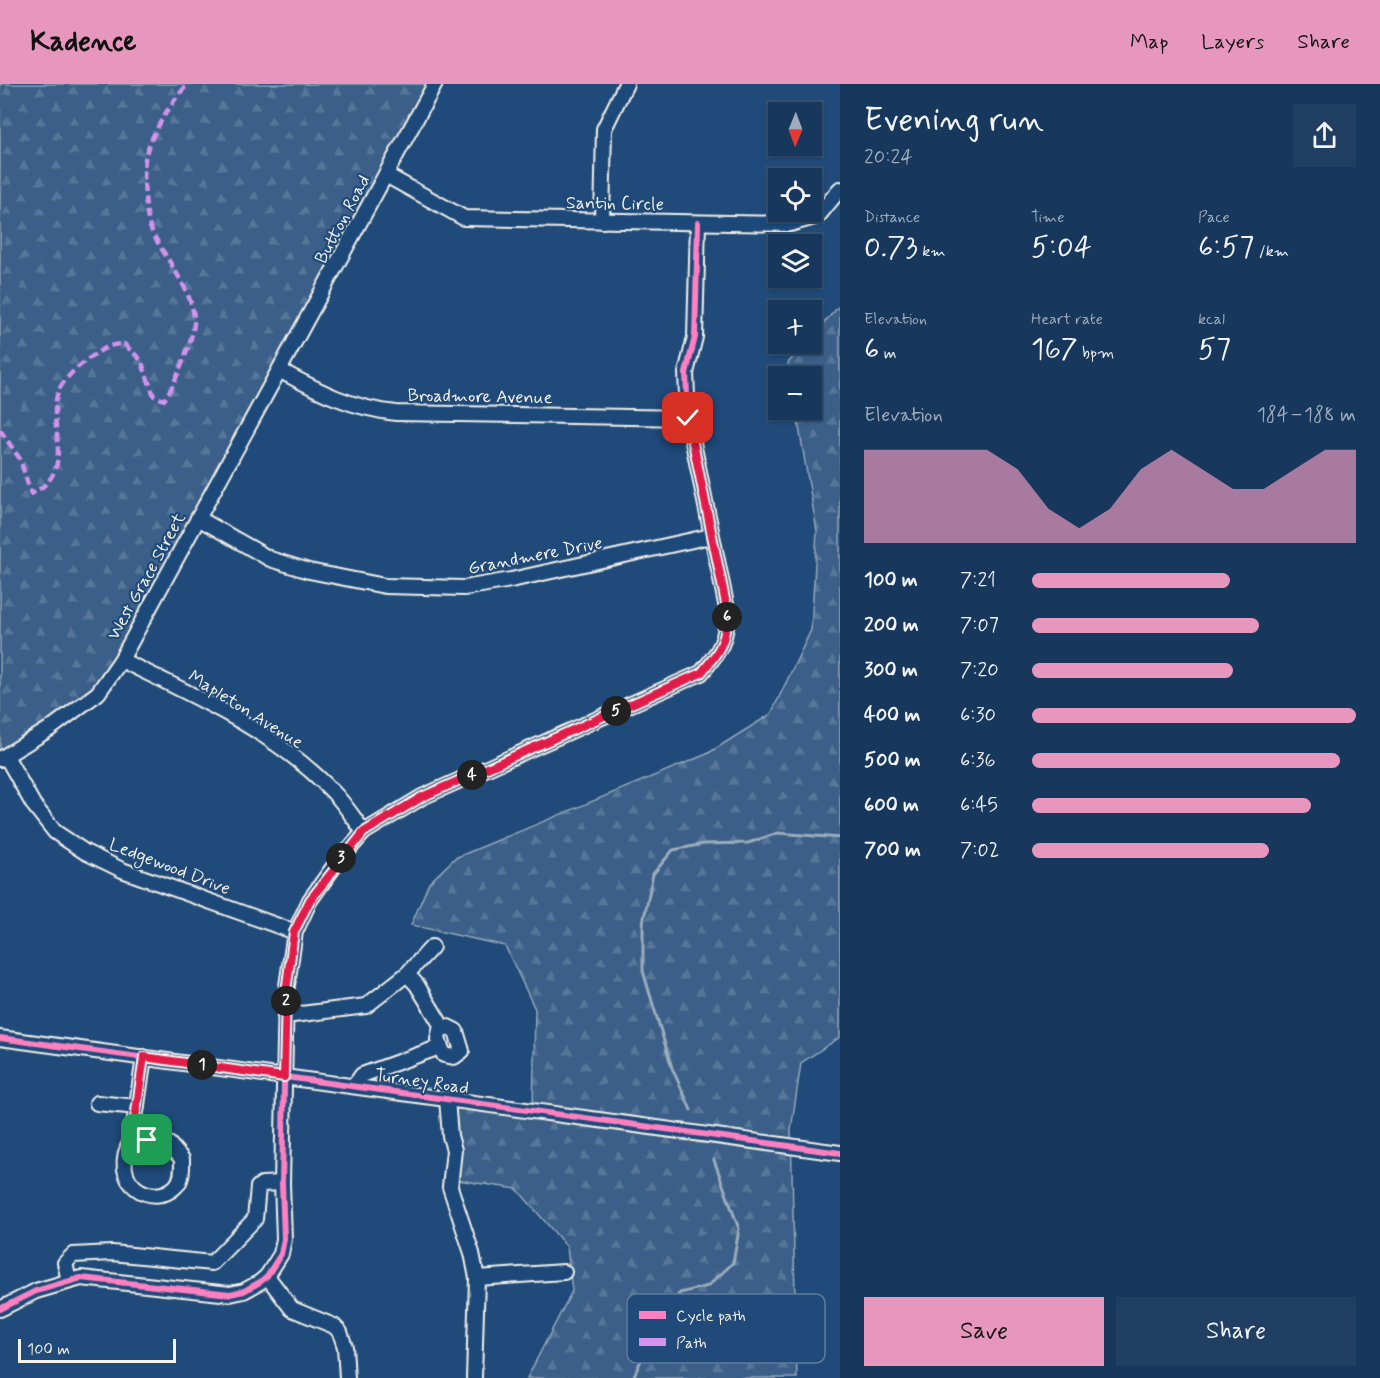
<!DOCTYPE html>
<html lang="en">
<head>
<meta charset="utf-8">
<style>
	:root { --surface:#17385c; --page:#203f62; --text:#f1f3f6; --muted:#9eacbb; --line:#365272; --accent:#e797bd }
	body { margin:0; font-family:Mynerve,sans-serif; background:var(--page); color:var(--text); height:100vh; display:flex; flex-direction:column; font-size:22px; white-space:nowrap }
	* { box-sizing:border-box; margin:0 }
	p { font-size:20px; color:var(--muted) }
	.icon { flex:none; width:33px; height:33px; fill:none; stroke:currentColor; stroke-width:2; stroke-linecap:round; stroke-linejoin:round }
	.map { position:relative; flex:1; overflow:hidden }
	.panel { display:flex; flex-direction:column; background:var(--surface); width:540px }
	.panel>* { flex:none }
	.needle { width:39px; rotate:181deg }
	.fabs { position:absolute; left:768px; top:18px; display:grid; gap:12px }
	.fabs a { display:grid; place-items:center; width:54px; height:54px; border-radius:0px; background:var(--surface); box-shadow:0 2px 4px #0004,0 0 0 2px var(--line); font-size:30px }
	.scale { position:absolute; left:18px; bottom:15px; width:158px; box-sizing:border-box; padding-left:6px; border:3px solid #f4f1e8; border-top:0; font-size:16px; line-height:21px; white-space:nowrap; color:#f4f1e8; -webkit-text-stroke:4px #1f4a7a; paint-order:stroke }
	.pin { position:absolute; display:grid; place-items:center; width:51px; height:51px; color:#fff; margin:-26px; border-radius:12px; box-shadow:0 3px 9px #0006 }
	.km { position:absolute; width:30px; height:30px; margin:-15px; border-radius:50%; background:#222; color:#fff; font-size:16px; line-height:30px; text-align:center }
	.round { display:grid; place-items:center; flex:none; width:63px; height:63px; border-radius:0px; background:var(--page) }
	.summary { display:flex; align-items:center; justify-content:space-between; height:102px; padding:0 24px }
	h1 { font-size:33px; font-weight:600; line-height:45px }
	.stats { display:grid; grid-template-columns:repeat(3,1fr); gap:9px; height:102px; padding:6px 24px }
	.stats div { display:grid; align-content:center }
	.stats b { font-size:30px; font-weight:600 }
	.stats small { font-size:16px; font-weight:400 }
	.stats p { font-size:16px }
	.chart { height:168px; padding:12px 24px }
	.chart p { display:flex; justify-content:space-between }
	.chart svg { width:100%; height:108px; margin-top:6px; fill:var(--accent); opacity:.7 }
	.action { display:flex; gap:12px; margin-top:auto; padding:12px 24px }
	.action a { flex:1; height:69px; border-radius:0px; background:var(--accent); color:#111; font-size:24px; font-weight:600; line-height:69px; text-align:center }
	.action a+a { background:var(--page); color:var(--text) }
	ul { padding:0 24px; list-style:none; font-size:20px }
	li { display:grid; grid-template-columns:96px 72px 1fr; align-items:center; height:45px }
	li i { height:15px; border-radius:8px; background:var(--accent) }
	header { display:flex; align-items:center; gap:36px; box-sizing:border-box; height:84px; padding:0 30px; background:var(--accent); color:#111 }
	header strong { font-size:28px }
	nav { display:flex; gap:33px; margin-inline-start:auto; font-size:21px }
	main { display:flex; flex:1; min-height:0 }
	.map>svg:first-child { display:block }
	.forest { fill:url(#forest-firs); stroke:#97a8b8; stroke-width:1.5 }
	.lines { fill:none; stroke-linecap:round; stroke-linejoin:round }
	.stream { stroke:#9cacbb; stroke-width:3 }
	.minor-casing { stroke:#f4f1e8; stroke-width:18 }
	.minor { stroke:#1f4a7a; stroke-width:14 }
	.quiet { stroke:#d193ec; stroke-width:4.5; stroke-dasharray:9 4.5; stroke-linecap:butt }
	.cycleway-casing { stroke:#1f4a7a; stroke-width:10 }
	.cycleway { stroke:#ff80c0; stroke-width:6 }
	.route-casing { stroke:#fff; stroke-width:12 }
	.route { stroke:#e11d48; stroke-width:8 }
	.labels { text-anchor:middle; stroke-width:4.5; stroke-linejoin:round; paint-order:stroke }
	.street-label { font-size:18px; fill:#f4f1e8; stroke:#1f4a7a }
	.key { fill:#1f4a7a; stroke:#5f7c9b; stroke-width:1.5 }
	.key-label { font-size:16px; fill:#f4f1e8 }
</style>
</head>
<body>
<header>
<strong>Kadence</strong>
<nav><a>Map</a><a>Layers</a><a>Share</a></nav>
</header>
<main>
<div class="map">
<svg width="840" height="1294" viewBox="0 0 840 1294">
	<defs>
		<pattern id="forest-firs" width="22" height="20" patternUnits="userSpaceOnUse" patternTransform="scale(1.5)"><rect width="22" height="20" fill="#3a5f88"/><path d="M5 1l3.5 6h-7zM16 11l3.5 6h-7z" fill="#577699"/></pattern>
	</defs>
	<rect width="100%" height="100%" fill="#1f4a7a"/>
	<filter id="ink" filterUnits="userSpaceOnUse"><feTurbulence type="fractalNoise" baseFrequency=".0167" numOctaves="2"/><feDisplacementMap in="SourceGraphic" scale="12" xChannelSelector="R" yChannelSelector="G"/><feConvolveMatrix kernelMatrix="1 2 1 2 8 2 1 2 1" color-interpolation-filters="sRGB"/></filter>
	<g filter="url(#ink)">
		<g class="forest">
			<path d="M0,0H435L98,609L0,675Z"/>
			<path d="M840,221V953L801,979L791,1046L797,1294H527L572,1207L567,1163L517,1105L451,1095L447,1015L533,1027L535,925L505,862L411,841L429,799L455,774L707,670L771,630L811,546L817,447L796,326H812V292H790L788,279L805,260H812V252Z"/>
		</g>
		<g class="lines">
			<g class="stream">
				<path d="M691,1026L672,984L643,887V839L653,790L673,766L704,760L748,759L778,749L840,754"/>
				<path d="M633,1294L662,1230L680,1209L708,1202L733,1179L739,1145L714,1076"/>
			</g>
			<g class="minor-casing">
				<g id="minor">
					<path d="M386,91L464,134L790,140L818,132L840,105"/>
					<path d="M602,137L604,45L626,0"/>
					<path d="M281,287C320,308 351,324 396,329L688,334"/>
					<path d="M198,434L270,475L309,487L385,502L464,504L511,496L711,452"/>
					<path d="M121,576C195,612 276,648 333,708C345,720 354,735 364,748"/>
					<path d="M6,672L33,720L55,748L85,768L122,786L295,848"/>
					<path d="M0,675L51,644L98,609L121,576L435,0"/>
					<path d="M407,890L417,901L443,944"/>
					<path d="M285,932L366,922L407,890L432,863"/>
					<path d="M448,943L456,947L462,967L454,973L444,971L438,955L440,946Z"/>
					<path d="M0,954L840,1069"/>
					<path d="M354,1002L362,991L440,963"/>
					<path d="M447,1015L450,1052L454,1066L450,1103L472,1169L477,1194L474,1294"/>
					<path d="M97,1019L137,1023"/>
					<path d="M132,1055L169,1060L182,1075C182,1084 183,1095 176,1102C154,1125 106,1100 132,1055L144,973"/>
					<path d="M267,1192L292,1225L334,1242L340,1248L345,1263L347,1294"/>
					<path d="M477,1194L564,1188"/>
					<path d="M69,1197L65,1179L73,1171L112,1169L212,1179L255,1135L258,1103L262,1100L282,1099"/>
					<path d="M0,1225L36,1207L81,1194L230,1210L244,1207L260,1198L267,1192L281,1170L284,1155L282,1099L286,908L295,848L310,816L335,781L364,748L422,713L701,589C721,566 727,556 727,525L688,334L686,289L695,253L698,139"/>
				</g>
			</g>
			<use href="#minor" class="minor"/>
			<path class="quiet" d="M0,346L20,375L31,410C80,386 44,340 59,306C64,294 81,280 91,273C103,265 109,260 124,260L141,276L154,312L164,316C174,303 193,256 194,239C195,206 162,172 150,143C145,129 142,85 146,70C151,51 174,12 189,0"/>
			<g class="cycleway-casing">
				<g id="cycleway">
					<path d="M0,954L840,1069"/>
					<path d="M0,1225L36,1207L81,1194L230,1210L244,1207L260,1198L267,1192L281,1170L284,1155L282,1099L286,908L295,848L310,816L335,781L364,748L422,713L701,589C721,566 727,556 727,525L688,334L686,289L695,253L698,139"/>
				</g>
			</g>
			<use href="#cycleway" class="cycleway"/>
		</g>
	</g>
	<g class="lines" filter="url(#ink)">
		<g class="route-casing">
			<path id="route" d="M147,1056L132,1055L144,973L284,993L286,908L294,848L310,816L364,748L422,713L701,589C721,566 727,556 727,525L688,334"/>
		</g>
		<use href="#route" class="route"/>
	</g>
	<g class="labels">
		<g class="street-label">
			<text transform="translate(615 119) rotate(1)" y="6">Santin Circle</text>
			<text transform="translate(342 135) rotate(-62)" y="6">Button Road</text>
			<text transform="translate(480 312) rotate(1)" y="6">Broadmore Avenue</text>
			<text transform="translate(535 471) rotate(-11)" y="6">Grandmere Drive</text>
			<text transform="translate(146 492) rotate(-61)" y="6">West Grace Street</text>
			<text transform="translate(246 625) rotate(32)" y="6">Mapleton Avenue</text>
			<text transform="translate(170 782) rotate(21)" y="6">Ledgewood Drive</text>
			<text transform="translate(422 997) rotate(8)" y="6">Turney Road</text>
		</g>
	</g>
	<rect x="627" y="1210" width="198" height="69" rx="9" class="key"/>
	<rect x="639" y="1227" width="27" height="8" fill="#ff80c0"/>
	<rect x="639" y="1254" width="27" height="8" fill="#d193ec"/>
	<g class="key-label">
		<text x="676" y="1237">Cycle path</text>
		<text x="676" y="1264">Path</text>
	</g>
</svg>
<div class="fabs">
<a><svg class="needle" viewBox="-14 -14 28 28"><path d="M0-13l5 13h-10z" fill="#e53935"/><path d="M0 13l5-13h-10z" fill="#9eacbb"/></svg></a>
<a><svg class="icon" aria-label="locate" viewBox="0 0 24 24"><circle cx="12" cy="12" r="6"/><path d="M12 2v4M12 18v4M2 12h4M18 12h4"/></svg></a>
<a><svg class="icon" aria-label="layers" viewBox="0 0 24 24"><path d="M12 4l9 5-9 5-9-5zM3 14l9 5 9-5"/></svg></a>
<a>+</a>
<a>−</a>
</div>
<div class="scale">100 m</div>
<div class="pin" style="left:147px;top:1056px;background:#1e9e55"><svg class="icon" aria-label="arrive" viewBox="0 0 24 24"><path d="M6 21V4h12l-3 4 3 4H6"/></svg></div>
<div class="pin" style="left:688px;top:334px;background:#d93025"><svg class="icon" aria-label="check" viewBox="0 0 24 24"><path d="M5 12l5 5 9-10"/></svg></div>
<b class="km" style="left:202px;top:981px">1</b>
<b class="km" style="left:286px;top:917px">2</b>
<b class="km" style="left:341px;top:774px">3</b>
<b class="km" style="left:472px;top:691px">4</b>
<b class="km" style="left:616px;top:627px">5</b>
<b class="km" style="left:727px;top:533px">6</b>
</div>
<section class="panel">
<div class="summary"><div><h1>Evening run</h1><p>20:24</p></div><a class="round"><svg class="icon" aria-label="share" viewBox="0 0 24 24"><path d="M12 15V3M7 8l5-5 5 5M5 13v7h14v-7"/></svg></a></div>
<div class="stats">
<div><p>Distance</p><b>0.73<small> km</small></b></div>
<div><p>Time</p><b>5:04</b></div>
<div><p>Pace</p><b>6:57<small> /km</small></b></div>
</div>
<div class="stats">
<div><p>Elevation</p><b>6<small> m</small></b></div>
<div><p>Heart rate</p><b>167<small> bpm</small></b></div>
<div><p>kcal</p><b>57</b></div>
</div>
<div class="chart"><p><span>Elevation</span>184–188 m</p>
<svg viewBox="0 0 160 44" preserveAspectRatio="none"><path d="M0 44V6L10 6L20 6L30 6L40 6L50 14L60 30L70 38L80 30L90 14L100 6L110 14L120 22L130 22L140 14L150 6L160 6V44z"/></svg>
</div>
<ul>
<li><b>100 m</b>7:21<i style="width:61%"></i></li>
<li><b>200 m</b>7:07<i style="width:70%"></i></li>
<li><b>300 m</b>7:20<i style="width:62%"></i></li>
<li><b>400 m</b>6:30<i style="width:100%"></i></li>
<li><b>500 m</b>6:36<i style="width:95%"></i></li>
<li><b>600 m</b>6:45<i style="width:86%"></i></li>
<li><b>700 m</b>7:02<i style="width:73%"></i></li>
</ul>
<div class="action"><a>Save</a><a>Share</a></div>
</section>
</main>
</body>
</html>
